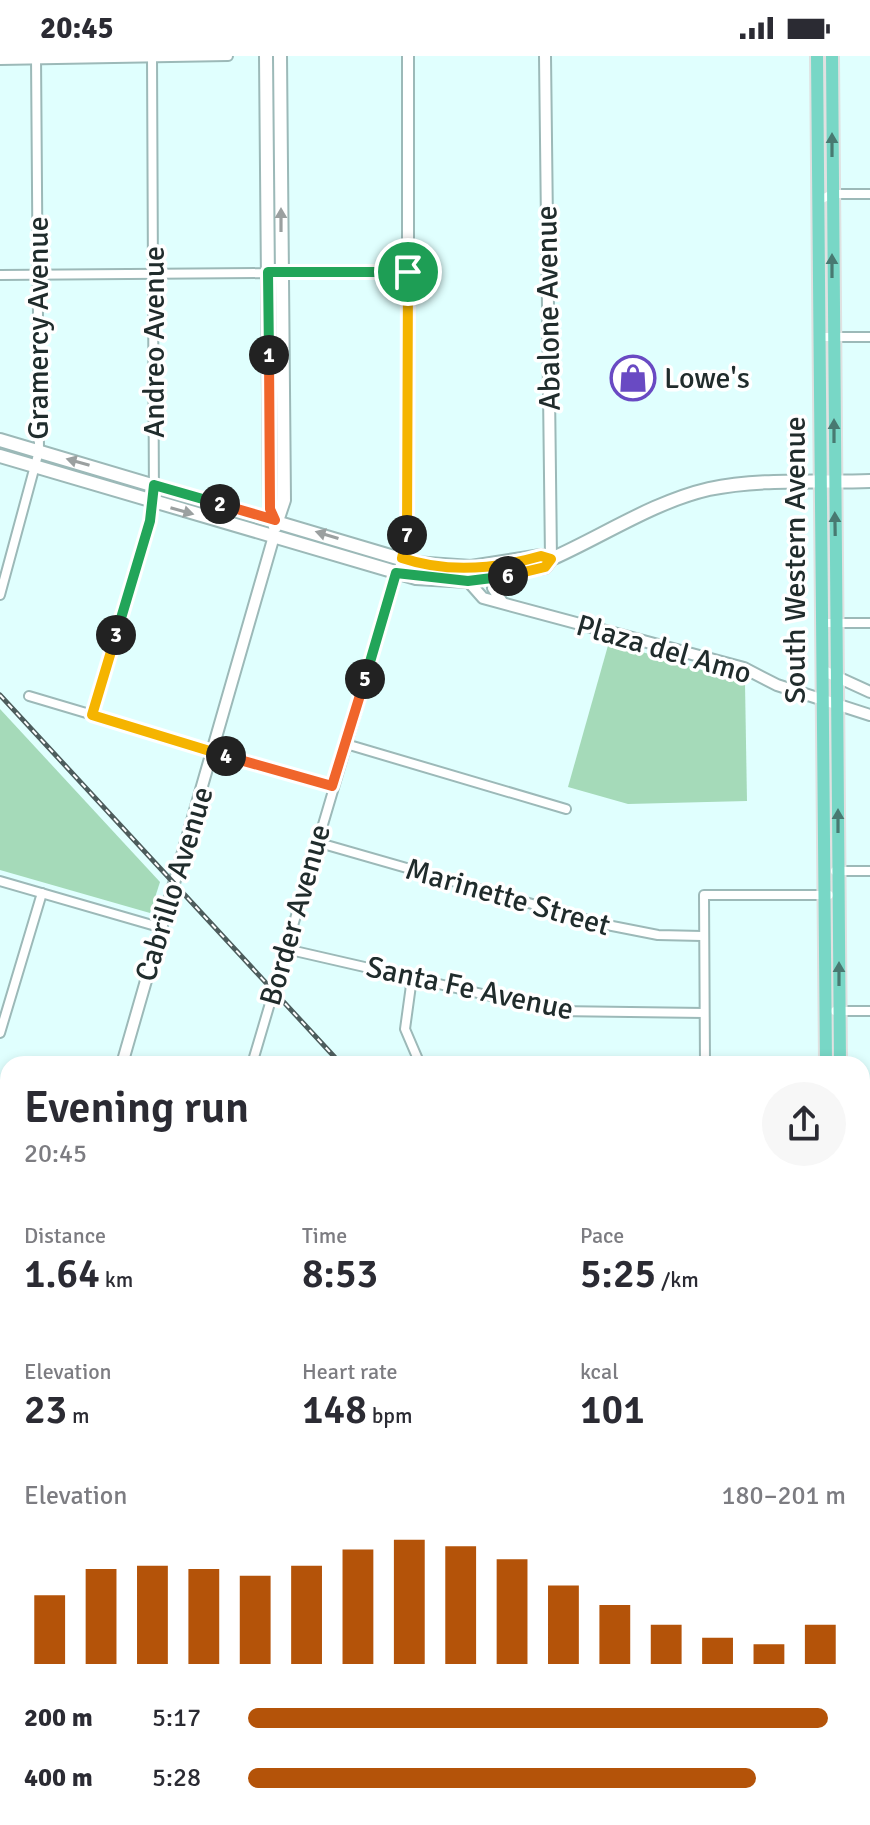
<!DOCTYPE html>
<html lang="en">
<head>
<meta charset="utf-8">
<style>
	:root { --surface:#fff; --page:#f7f7f7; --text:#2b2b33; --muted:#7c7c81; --accent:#b45309 }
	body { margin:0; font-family:Signika,sans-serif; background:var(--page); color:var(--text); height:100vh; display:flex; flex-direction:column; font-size:30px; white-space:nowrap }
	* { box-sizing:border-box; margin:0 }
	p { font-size:26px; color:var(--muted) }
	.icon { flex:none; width:44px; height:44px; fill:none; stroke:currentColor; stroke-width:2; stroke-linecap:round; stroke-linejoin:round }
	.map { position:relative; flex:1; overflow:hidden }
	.details { position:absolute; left:0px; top:1000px; width:870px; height:770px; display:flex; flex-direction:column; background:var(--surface); border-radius:24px 24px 0 0; box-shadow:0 4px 12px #0003 }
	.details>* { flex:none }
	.pin { position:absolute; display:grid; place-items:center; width:68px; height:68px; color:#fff; margin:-34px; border:4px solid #fff; border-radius:50%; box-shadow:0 2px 8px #0007 }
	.km { position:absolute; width:40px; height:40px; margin:-20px; border-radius:50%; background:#222; color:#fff; font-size:22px; line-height:40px; text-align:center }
	.round { display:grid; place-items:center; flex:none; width:84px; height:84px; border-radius:42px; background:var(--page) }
	.headline { display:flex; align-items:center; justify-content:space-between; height:136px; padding:0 24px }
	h1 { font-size:44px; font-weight:600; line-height:60px }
	.figures { display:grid; grid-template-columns:repeat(3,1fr); gap:12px; height:136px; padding:8px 24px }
	.figures div { display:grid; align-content:center }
	.figures b { font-size:40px; font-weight:600 }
	.figures small { font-size:22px; font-weight:400 }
	.figures p { font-size:22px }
	.chart { height:224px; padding:16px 24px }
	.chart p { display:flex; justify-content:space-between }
	.chart svg { width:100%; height:144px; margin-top:8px; stroke:var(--accent); stroke-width:6 }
	ul { padding:0 24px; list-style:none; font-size:26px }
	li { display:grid; grid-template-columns:128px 96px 1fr; align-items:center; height:60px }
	li i { height:20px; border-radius:10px; background:var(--accent) }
	.status { display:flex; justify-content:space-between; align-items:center; height:56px; padding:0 40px; background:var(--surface); direction:ltr }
	.status svg { height:22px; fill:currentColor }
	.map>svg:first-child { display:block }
	.green { fill:#a5dab9 }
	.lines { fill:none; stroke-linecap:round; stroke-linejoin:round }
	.minor-casing { stroke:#9cb9b8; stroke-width:12 }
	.tertiary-casing { stroke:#9cb9b8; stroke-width:14 }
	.secondary-casing { stroke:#9cb9b8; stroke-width:16 }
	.primary-casing { stroke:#e0e1e1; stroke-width:16 }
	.minor { stroke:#fff; stroke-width:8 }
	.tertiary { stroke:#fff; stroke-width:10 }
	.secondary { stroke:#fff; stroke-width:12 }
	.primary { stroke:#78d7c6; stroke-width:12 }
	.rail-casing { stroke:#4d5d5d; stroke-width:5 }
	.rail { stroke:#fff; stroke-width:2; stroke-dasharray:6; stroke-linecap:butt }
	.oneway { fill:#487971 }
	.oneway2 { fill:#9ba0a0 }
	.split-1-casing { stroke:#fff; stroke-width:16 }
	.split-2-casing { stroke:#fff; stroke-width:16 }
	.split-3-casing { stroke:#fff; stroke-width:16 }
	.split-4-casing { stroke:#fff; stroke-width:16 }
	.split-5-casing { stroke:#fff; stroke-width:16 }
	.split-6-casing { stroke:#fff; stroke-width:16 }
	.split-7-casing { stroke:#fff; stroke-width:16 }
	.split-8-casing { stroke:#fff; stroke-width:16 }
	.split-1 { stroke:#22a559; stroke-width:10 }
	.split-2 { stroke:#f0652b; stroke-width:10 }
	.split-3 { stroke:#22a559; stroke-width:10 }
	.split-4 { stroke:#f5b400; stroke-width:10 }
	.split-5 { stroke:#f0652b; stroke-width:10 }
	.split-6 { stroke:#22a559; stroke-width:10 }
	.split-7 { stroke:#f5b400; stroke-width:10 }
	.split-8 { stroke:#f5b400; stroke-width:10 }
	.labels { text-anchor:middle; stroke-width:7; stroke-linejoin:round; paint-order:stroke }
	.street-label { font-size:30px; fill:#202c2c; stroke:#fff }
	.poi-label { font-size:30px; fill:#202c2c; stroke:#fff; text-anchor:start }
</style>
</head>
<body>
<div class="status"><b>20:45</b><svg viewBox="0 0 49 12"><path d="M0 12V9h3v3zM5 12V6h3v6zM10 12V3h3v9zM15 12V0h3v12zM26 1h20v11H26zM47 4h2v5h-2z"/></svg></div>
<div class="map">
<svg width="870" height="1769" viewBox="0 0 870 1769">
	<rect width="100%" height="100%" fill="#e0fffe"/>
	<g class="green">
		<path d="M50,404L145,433L146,435L46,409Z"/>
		<path d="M164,439L259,467L260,470L164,443Z"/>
		<path d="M609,586L745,627L747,745L628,748L568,731Z"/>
		<path d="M0,653L160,826L150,857L0,814Z"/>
	</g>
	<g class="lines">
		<g class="minor-casing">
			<g id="minor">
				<path d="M0,4L228,0"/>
				<path d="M818,145L832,138H870"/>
				<path d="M0,219L408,216"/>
				<path d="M819,281H870"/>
				<path d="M0,539L39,395L36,0"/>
				<path d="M821,567H870"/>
				<path d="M29,640L332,730"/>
				<path d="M92,659L154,447L152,0"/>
				<path d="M346,688L566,753"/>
				<path d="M316,786L602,868L658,879L702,880"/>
				<path d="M835,815H870"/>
				<path d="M0,825L159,871"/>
				<path d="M286,893L556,955L704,957"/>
				<path d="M412,922L405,973L420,1008"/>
				<path d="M835,955H870"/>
				<path d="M0,977L42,837"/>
				<path d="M252,1008L402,502"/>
				<path d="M705,1008L704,839H829"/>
				<path d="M0,1095L8,1097"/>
				<path d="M0,1185L8,1187"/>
				<path d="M0,1273L8,1275"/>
				<path d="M0,1362L8,1364"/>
				<path d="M0,1519H8"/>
				<path d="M0,1698H8"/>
				<path d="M633,1769V1762"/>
				<path d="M725,1769V1762"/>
			</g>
		</g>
		<g class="tertiary-casing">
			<g id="tertiary">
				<path d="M545,0L551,503"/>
				<path d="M402,502L408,470V0"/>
				<path d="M496,522L493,532L502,546"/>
				<path d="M468,525L483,542L744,612L777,629L870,659"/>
				<path d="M822,614L870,636"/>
				<path d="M122,1008L274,480"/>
				<path d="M862,1097H870"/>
				<path d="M543,1762V1769"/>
				<path d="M257,1769V1762"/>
			</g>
		</g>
		<g class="secondary-casing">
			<g id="secondary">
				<path d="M266,0L270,453L275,464"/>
				<path d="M0,384L414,507L471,511L541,500L551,503"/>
				<path d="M0,400L416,522L468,525L545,511L551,503C603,480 653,446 709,433C761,422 817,427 870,425"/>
				<path d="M275,471L284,444L280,0"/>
			</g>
		</g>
		<g class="primary-casing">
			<g id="primary">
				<path d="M817,0L826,1008"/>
				<path d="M832,0L840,1008"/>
				<path d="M0,1034L8,1036"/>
				<path d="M862,1351L870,1354"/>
				<path d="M862,1368L870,1371"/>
				<path d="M843,1762V1769"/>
				<path d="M828,1769V1762"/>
			</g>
		</g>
		<use href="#minor" class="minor"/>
		<use href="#tertiary" class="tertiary"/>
		<use href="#secondary" class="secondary"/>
		<use href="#primary" class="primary"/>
		<g class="rail-casing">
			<g id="rail">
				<path d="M0,639L341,1008"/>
				<path d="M862,1575L870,1584"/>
			</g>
		</g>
		<use href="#rail" class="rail"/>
	</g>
	<defs><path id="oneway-solid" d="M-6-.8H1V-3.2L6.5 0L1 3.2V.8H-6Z" transform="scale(2)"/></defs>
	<g class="oneway">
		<use href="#oneway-solid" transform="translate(832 89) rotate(-90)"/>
		<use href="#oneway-solid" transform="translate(832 210) rotate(-90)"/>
		<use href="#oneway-solid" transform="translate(834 375) rotate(-90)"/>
		<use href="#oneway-solid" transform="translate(835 468) rotate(-91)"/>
		<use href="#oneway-solid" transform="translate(838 765) rotate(-90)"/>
		<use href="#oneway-solid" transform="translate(839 918) rotate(-90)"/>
	</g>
	<g class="oneway2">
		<use href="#oneway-solid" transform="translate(281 164) rotate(-90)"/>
		<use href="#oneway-solid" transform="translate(78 406) rotate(-164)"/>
		<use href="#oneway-solid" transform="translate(182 455) rotate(16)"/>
		<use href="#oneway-solid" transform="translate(327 479) rotate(-163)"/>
	</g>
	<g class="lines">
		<g class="split-1-casing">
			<path id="split-1" d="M269,299L268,216H408"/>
		</g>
		<g class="split-2-casing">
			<path id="split-2" d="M220,448L275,464L270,453L269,299"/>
		</g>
		<g class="split-3-casing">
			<path id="split-3" d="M116,579L150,465L154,429L220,448"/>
		</g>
		<g class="split-4-casing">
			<path id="split-4" d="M116,579L92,659L226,700"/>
		</g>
		<g class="split-5-casing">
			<path id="split-5" d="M226,700L332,730L365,623"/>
		</g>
		<g class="split-6-casing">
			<path id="split-6" d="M365,623L396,517L468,525L508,520"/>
		</g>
		<g class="split-7-casing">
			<path id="split-7" d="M407,479L402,502C446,517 496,513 541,500L551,503L545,511L508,520"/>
		</g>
		<g class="split-8-casing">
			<path id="split-8" d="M407,479L408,216"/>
		</g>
		<use href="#split-1" class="split-1"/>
		<use href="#split-2" class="split-2"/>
		<use href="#split-3" class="split-3"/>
		<use href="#split-4" class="split-4"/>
		<use href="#split-5" class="split-5"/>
		<use href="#split-6" class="split-6"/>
		<use href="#split-7" class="split-7"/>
		<use href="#split-8" class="split-8"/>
	</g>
	<defs>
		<g id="shop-ring" transform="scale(2.3)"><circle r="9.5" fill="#fff" stroke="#694ac3" stroke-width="1.5"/><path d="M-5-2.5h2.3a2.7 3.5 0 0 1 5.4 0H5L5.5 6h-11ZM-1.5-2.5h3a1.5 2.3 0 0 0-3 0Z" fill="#694ac3"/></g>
	</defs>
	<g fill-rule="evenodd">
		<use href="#shop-ring" x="633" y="322"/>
	</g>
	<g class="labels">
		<g class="street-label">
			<text transform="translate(548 252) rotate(-91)" y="10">Abalone Avenue</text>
			<text transform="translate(38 272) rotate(-90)" y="10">Gramercy Avenue</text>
			<text transform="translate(154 286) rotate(-90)" y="10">Andreo Avenue</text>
			<text transform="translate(795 504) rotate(-90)" y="10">South Western Avenue</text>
			<text transform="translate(664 593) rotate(16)" y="10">Plaza del Amo</text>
			<text transform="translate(174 828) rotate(-73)" y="10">Cabrillo Avenue</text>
			<text transform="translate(508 841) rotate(16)" y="10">Marinette Street</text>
			<text transform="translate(295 859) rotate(-74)" y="10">Border Avenue</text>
			<text transform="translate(470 932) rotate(12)" y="10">Santa Fe Avenue</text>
		</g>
		<g class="poi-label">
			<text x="664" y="332">Lowe's</text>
		</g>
	</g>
</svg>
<div class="pin" style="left:408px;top:216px;background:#1e9e55"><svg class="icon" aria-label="arrive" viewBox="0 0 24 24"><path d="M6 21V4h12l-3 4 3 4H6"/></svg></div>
<b class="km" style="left:269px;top:299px">1</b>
<b class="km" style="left:220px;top:448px">2</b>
<b class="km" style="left:116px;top:579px">3</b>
<b class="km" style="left:226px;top:700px">4</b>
<b class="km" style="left:365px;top:623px">5</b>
<b class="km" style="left:508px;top:520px">6</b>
<b class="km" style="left:407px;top:479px">7</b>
<section class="details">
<div class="headline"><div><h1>Evening run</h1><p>20:45</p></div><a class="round"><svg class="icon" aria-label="share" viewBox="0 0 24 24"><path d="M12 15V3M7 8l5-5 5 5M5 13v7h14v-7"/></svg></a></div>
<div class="figures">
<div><p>Distance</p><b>1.64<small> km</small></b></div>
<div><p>Time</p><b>8:53</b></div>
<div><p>Pace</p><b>5:25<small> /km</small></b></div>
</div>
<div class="figures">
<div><p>Elevation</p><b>23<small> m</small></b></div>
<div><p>Heart rate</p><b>148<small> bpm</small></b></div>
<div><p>kcal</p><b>101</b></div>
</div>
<div class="chart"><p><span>Elevation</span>180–201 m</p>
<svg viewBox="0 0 160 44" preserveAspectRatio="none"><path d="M5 44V23M15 44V15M25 44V14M35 44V15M45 44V17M55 44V14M65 44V9M75 44V6M85 44V8M95 44V12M105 44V20M115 44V26M125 44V32M135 44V36M145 44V38M155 44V32"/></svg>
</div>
<ul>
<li><b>200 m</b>5:17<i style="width:97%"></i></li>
<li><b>400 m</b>5:28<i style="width:85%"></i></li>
</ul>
</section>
</div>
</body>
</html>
